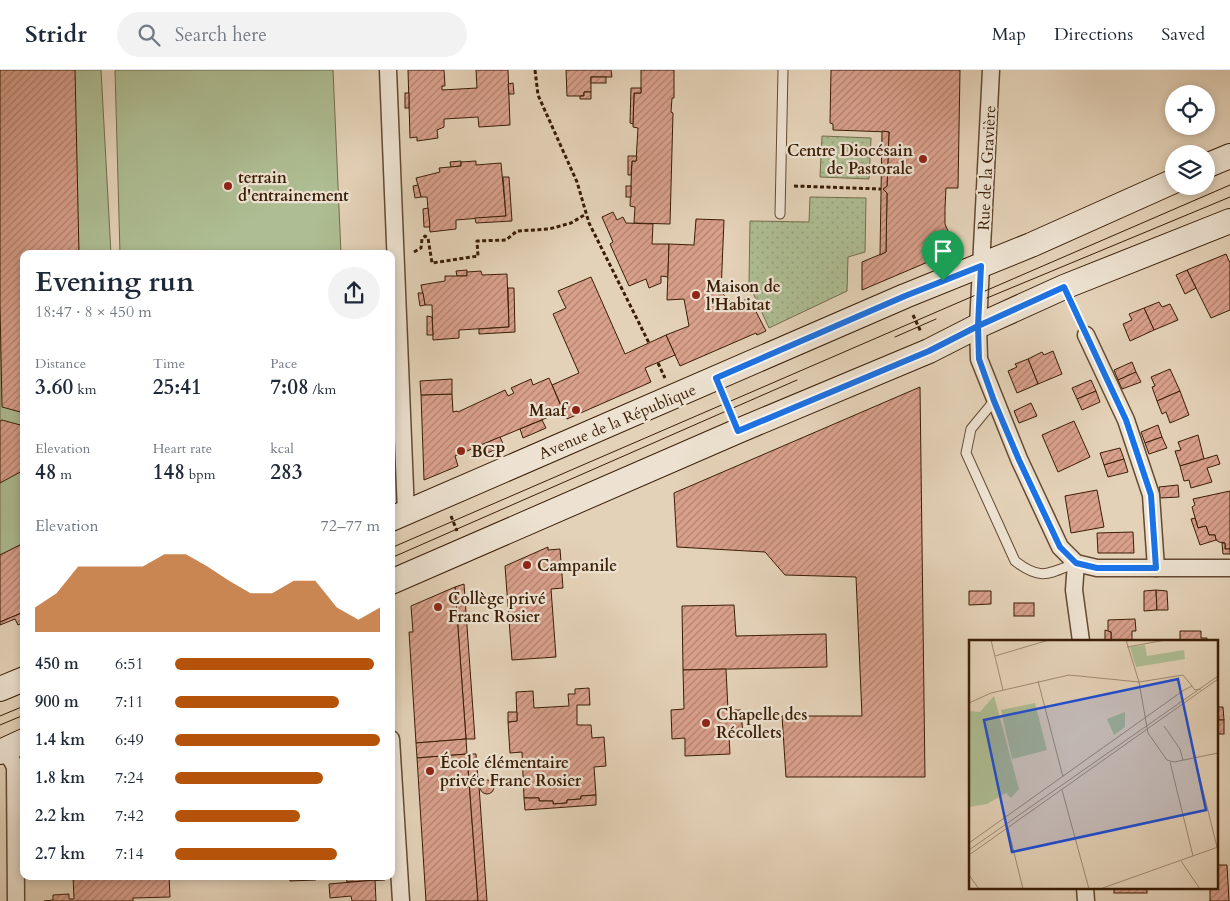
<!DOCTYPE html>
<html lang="en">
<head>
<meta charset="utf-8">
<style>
	:root { --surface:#fff; --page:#f2f2f3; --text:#1f2937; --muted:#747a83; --line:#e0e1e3; --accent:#b45309 }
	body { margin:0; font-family:Cardo,serif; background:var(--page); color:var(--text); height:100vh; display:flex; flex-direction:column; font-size:19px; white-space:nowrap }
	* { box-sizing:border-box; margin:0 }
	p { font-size:16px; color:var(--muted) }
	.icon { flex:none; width:28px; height:28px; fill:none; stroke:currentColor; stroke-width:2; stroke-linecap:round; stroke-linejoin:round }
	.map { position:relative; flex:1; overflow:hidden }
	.side { position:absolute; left:20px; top:180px; width:375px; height:630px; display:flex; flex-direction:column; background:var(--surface); border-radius:10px; box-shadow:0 2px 8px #0003 }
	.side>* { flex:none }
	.tools { position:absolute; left:1165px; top:15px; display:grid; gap:10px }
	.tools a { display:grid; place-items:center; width:50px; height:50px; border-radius:50%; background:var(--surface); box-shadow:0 2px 8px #0003; font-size:25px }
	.pin { position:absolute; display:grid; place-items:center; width:42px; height:42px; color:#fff; margin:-51px -21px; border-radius:50% 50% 50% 0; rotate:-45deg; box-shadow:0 0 5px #0007 }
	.pin .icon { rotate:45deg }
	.round { display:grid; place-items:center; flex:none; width:52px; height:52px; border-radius:26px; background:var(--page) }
	.head { display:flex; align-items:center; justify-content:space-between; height:85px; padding:0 15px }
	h1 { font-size:28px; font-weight:800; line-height:38px }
	.metrics { display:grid; grid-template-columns:repeat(3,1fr); gap:8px; height:85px; padding:5px 15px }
	.metrics div { display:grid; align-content:center }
	.metrics b { font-size:21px; font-weight:800 }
	.metrics small { font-size:14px; font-weight:400 }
	.metrics p { font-size:14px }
	.chart { height:140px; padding:10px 15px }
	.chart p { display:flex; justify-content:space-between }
	.chart svg { width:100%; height:90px; margin-top:5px; fill:var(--accent); opacity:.7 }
	ul { padding:0 15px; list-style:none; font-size:16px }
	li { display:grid; grid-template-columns:80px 60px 1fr; align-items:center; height:38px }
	li i { height:12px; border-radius:6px; background:var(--accent) }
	header { display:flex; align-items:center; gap:30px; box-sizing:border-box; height:70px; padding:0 25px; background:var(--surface); border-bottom:1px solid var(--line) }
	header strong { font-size:24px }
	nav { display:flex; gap:28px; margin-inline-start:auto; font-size:18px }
	.search { width:350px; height:45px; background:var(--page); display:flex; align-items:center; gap:12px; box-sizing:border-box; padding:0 18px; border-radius:28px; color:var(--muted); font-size:19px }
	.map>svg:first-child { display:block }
	.grass { fill:#aebd93; stroke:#746d4c }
	.garden { fill:url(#garden-dots); stroke:#746d4c }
	.building { fill:url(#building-hatch); stroke:#3a1d05 }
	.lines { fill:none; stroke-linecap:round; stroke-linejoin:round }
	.service-casing { stroke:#644a32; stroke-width:11 }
	.minor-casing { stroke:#644a32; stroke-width:19 }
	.secondary-casing { stroke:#3a1d05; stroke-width:26 }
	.path { stroke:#3a1d05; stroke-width:3; stroke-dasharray:4 2.5; stroke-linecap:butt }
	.service { stroke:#ede2d1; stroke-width:9 }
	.minor { stroke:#ede2d1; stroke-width:16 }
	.secondary { stroke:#ede2d1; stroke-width:24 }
	.tram { stroke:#3a1d05; stroke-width:1 }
	.route-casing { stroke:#fff; stroke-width:10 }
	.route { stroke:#1a73e8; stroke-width:6 }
	.poi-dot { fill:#8f2418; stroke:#ede2d1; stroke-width:2 }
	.labels { text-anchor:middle; stroke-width:4.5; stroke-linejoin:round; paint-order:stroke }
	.poi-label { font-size:16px; font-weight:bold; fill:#3a1d05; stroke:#ede2d1; text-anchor:start }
	.street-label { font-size:16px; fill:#3a1d05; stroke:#ede2d1 }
	.inset-road { fill:none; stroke:#a08a70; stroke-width:1 }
	.view { fill:#1d4ed8; fill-opacity:0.15; stroke:#1d4ed8; stroke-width:2.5 }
	.inset-edge { fill:none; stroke:#3a1d05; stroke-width:2.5 }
</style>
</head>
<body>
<header>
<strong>Stridr</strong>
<div class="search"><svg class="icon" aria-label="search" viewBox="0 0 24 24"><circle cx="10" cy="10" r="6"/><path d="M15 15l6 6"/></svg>Search here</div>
<nav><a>Map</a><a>Directions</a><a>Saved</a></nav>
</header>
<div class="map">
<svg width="1230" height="831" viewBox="0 0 1230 831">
	<defs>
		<pattern id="garden-dots" width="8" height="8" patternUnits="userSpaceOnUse" patternTransform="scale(1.25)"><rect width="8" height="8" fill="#aebd93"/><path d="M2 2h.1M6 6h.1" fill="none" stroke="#96a27d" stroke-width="1.8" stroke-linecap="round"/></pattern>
		<pattern id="building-hatch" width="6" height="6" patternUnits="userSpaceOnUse" patternTransform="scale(1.25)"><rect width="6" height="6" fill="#d9a08c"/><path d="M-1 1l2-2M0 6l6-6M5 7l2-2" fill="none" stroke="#b18270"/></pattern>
	</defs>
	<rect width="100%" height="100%" fill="#e4d2b8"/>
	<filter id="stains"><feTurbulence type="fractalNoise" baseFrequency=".004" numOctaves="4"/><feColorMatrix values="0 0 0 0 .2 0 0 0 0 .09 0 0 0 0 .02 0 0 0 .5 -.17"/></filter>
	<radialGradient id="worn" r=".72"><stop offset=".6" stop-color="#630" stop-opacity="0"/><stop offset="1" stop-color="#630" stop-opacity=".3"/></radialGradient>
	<g class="grass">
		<path d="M0,0H101L111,184H24V473L0,485Z"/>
		<path d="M115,0H333L341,184H120Z"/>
	</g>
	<g class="garden">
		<path d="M822,66L871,68L869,109L820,107Z"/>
		<path d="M810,127L866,128L865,182L848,187L847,221L769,258L749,214L750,151L809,152Z"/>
	</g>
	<g class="building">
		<path d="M0,0H75L79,184H24V343L2,337L0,235Z"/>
		<path d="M408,0H444L445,16H442V20L477,18L476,0H508L510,55L479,57L478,47L444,49V57L437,60L438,68L417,71V67L410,68Z"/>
		<path d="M566,0H611L612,7H591V22H584V26H567Z"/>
		<path d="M641,0H674V28H672L671,42L673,43L670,154L634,153L635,137L630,136L632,91H636L638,58L633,57L634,23H641Z"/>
		<path d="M831,0H960L958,118H946L945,138V154L956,180L862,220V192L886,182L887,123L883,119L887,116L889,62L833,60V54L830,53Z"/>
		<rect x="591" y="7" width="15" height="6"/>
		<path d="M513,13L514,24H509L508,14Z"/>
		<path d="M631,18H641V23H634L633,54L630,53Z"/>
		<path d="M584,22H591V29H580V26H584Z"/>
		<rect x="405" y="23" width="4" height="15"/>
		<path d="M882,61L889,62L887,116L883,119L887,123L886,182L880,185Z"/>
		<path d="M628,86H637L636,91H632L631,105H628Z"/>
		<path d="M461,91V96L451,97L450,92Z"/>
		<path d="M476,91V95L501,93L506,146L456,150V159L430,162L427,127H421L416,108L440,102L439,98L461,96V92Z"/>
		<path d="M503,107H509L512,151L476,153L475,148L506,146Z"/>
		<path d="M418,115L421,127L415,128L413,116Z"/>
		<rect x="626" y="116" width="5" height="11"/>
		<path d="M428,138L430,157H424L423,139Z"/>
		<path d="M613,142L617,150L623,147L626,153L653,154L652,174H669L668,207L661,206V213L649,218L646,209L629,216L610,174L613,172L602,147Z"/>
		<path d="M696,149L724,150L721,222L734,235L749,228L766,261L757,265L756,263L680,296L666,265L689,256L684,229L667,230L669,174L694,175Z"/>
		<path d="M1226,184L1230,193V240L1211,248L1187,200Z"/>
		<path d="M467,200V206H457L456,201Z"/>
		<path d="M1187,200L1196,218L1185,224L1176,205Z"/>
		<path d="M481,201L482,205L507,204L509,257L459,260V268L433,270L432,235H425L421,215L445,211V206H467V202Z"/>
		<path d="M591,207L625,284L666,265L675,285L645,298L651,312L567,349L552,315L579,303L553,244L566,238L558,221Z"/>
		<path d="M508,218H514L515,262L479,264V259L509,257Z"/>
		<path d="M418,223H423L425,235L420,236Z"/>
		<path d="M1159,232L1162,237L1170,234L1178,250L1154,260L1144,238Z"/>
		<path d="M1144,238L1154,260L1130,271L1123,254L1132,250L1129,244Z"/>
		<path d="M427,246L432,247L433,265H427Z"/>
		<path d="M1053,281L1062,304L1038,314L1028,289L1042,282L1044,285Z"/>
		<path d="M1028,289L1038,314L1017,323L1008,301L1017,297L1015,294Z"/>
		<path d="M1132,292L1136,302L1118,310L1114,300Z"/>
		<path d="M1170,299L1180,321L1157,331L1152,317L1155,316L1151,307Z"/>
		<path d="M1136,302L1141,312L1122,319L1118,310Z"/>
		<path d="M549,308L563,341L455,386L458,396L424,410L421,325L452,324L453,342L457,341L458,342L505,320L508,326L514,323L511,318L531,309L533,315Z"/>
		<path d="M452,309V324L421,325L420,311Z"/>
		<path d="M1091,310L1096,321L1077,329L1072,318Z"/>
		<path d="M920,317L925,707H786L782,646H862L856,507L785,505L765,482L677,477L674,423Z"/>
		<path d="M1096,321L1100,332L1082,340L1077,329Z"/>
		<path d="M1180,321L1189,345L1170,353L1166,342L1162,344L1157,331Z"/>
		<path d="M1031,333L1037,346L1019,353L1014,341Z"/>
		<path d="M2,350L24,356V400L0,413V351Z"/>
		<path d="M542,350L546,358L523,368L520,359Z"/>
		<path d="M1074,351L1090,387L1058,402L1042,365Z"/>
		<path d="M1158,355L1162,367L1145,373L1141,362Z"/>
		<path d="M1198,365L1204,389L1180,396L1175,381L1181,380L1178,372Z"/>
		<path d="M500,367L504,376L480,386L476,377Z"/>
		<path d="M1162,367L1167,378L1149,384L1145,373Z"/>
		<path d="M1120,378L1124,389L1104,395L1100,383Z"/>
		<path d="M1217,385L1220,394L1207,398L1212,412L1191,418L1189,410L1184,411L1180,396Z"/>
		<path d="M1124,389L1128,402L1108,407L1104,395Z"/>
		<path d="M1178,415L1179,427L1160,428L1159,417Z"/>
		<path d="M1097,420L1104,457L1071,463L1065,426Z"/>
		<path d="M1230,421V479H1225V473L1219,472L1216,470L1215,465H1209L1206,456L1198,458L1192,437L1195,435L1193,429Z"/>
		<path d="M1195,448L1198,458L1206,456L1209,465H1215L1216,470L1200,475L1191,449Z"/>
		<path d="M1133,462L1134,483H1098L1097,463Z"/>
		<path d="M24,473V542L0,552V485Z"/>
		<path d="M1222,473H1225V479H1230V484H1223Z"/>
		<path d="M548,477V480L560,479L563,518L551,519L556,587L512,590L505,496Z"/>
		<path d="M464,514L475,669H466L455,517Z"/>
		<path d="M455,517L466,669L416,673L409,562H413L411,536Z"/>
		<path d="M1156,520L1157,540L1144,541V521Z"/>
		<path d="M1156,520L1167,521L1168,540H1157Z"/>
		<path d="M969,521H991V534L969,535Z"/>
		<rect x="1014" y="533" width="20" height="13"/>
		<path d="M734,535L736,566L826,564L827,597L683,600L682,536Z"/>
		<path d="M24,542V552L18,555L15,549L0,555V552Z"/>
		<path d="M1135,549L1136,561H1132V571H1107L1111,570V562H1108V550Z"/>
		<path d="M1105,560L1111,562V570L1105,571Z"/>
		<path d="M1180,561H1201V568H1207V571H1180Z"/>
		<path d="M726,599L728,640H741L743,666L729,667L730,684L685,686V668L672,669L671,640L684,639L683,600Z"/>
		<path d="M589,618L590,635H577V655H591L592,668L604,667L606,696L594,697L596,725L581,726V729L567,730V733L553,734V731H539V728H524L522,682L510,683L508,652L517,651L516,622L533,621L534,638L569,636L568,624H575V619Z"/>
		<path d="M1216,637H1223L1224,650H1216Z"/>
		<path d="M508,642H517V651L508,652Z"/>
		<rect x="1216" y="650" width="8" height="14"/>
		<path d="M466,669L467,684L417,688L416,673Z"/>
		<path d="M467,684L478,831H426L417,688Z"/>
		<path d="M467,684H476L478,710H485L479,716L487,831H478Z"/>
		<circle cx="487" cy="717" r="7"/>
		<path d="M596,725V735L525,740L524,728H539V731H553V734L567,733V730L581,729V726Z"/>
		<path d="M1216,795H1227L1229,831H1210V817H1216Z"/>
		<path d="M73,806H169L170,827L133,828V831H44L53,830V825L69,824V829H74Z"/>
		<path d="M289,806H316V810L290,811Z"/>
		<path d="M346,806H385V810L347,812Z"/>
		<path d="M375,810L376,831H352L351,826L330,828L329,814Z"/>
		<rect x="1114" y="817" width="33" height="6"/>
	</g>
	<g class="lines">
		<g class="service-casing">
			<g id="service">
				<path d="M780,144L783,0"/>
				<path d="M994,331L971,359L966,383L1015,491C1041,511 1048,504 1076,493"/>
			</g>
		</g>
		<g class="minor-casing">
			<g id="minor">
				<path d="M388,0L406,443"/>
				<path d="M991,0L978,256L979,289L1019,389L1060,477L1076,493L1097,498H1230"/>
				<path d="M1086,265L1126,350L1151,425L1156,498"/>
				<path d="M1076,493L1074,520L1081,571"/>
				<path d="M391,669L401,831"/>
				<path d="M4,680L12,691L15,697L16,831"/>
				<path d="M1085,817L1086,831"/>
			</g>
		</g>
		<g class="secondary-casing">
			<g id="secondary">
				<path d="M1206,96L1230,86"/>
				<path d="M391,449L905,226L1031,175L1174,111"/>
				<path d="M391,512L738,361L929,281L978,256L1064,217L1230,151"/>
				<path d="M0,619L24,609"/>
				<path d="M0,682L24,671"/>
			</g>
		</g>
		<g class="path">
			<path d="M535,0L538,25L577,112L589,153L649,273"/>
			<path d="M794,116L881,119"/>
			<path d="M414,182L421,178L422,169L425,166L428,168L432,193L478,186L477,171L506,170L517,161L549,159L571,153L586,144"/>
			<path d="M1073,236L1080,250"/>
			<path d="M913,245L921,262"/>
			<path d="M658,293L665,308"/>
			<path d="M724,327L730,342"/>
			<path d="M451,446L457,461"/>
		</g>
		<use href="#service" class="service"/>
		<use href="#minor" class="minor"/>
		<use href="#secondary" class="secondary"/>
		<g class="tram">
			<path d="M987,228L1230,127"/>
			<path d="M895,267L936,249"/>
			<path d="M391,478L1230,115"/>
			<path d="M391,488L797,310"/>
			<path d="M0,646L24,636"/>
			<path d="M0,655L24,645"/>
		</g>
	</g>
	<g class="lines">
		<g class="route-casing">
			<path id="route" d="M943,211L905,226L716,308L738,361L929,281L978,256L979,289L994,331L1019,390L1060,477L1076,493L1097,498H1156L1151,425L1126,350L1064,217L978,256L981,196L943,211"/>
		</g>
		<use href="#route" class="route"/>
	</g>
	<g class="poi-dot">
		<circle cx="923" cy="89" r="5"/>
		<circle cx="228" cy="116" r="5"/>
		<circle cx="696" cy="225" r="5"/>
		<circle cx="576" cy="340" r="5"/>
		<circle cx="461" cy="381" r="5"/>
		<circle cx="527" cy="495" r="5"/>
		<circle cx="438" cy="537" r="5"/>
		<circle cx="706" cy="653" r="5"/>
		<circle cx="430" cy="701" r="5"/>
	</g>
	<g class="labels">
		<g class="poi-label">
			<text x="913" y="86" text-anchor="end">Centre Diocésain<tspan x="913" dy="18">de Pastorale</tspan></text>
			<text x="238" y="113">terrain<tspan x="238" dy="18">d'entrainement</tspan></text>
			<text x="706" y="222">Maison de<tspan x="706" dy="18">l'Habitat</tspan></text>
			<text x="566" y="346" text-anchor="end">Maaf</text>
			<text x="471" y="387">BCP</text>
			<text x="537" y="501">Campanile</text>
			<text x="448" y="534">Collège privé<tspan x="448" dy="18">Franc Rosier</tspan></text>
			<text x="716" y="650">Chapelle des<tspan x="716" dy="18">Récollets</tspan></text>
			<text x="440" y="698">École élémentaire<tspan x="440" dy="18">privée Franc Rosier</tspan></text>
		</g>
		<g class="street-label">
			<text transform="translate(986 98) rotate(-87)" y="6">Rue de la Gravière</text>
			<text transform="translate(617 351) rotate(-23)" y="6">Avenue de la République</text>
		</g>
	</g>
	<g transform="translate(969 570)">
		<rect width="249" height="249" fill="#e4d2b8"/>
		<path d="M176,5L178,16L215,10L216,19L167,27L161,7ZM25,56L50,149L42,158L37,153L18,164L0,167V71L11,72ZM66,63L78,110L43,119L32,70Z" fill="#aebd93"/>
		<path d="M156,72V87L145,95L138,79Z" fill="#aebd93"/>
		<path class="inset-road" d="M22,0L34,50M157,0L170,42L179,93L198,120L205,122L249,113M158,7L197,0M26,16L80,0M69,41L94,137M0,63L22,53L100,35L170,42L214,35L223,46M195,86L211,109L214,120M226,118L248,207M201,122L224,216M93,150L120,249M39,188L54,249M0,203L215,50L223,46L226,50L232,49M0,210L249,36M0,215L249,39M212,221L231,249M0,235L10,249M131,249L249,207"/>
		<path class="view" d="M209,39L237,170L43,212L15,80Z"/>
		<rect width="249" height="249" class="inset-edge"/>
	</g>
	<rect width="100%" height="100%" filter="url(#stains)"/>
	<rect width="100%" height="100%" fill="url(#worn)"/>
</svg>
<div class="tools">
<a><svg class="icon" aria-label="locate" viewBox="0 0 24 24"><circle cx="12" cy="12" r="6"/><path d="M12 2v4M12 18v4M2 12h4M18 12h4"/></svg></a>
<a><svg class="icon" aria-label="layers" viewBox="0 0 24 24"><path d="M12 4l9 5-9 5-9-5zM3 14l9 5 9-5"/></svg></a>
</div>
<div class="pin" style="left:943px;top:211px;background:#1e9e55"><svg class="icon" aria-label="arrive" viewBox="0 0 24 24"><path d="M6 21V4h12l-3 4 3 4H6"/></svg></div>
<section class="side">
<div class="head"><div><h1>Evening run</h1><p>18:47 · 8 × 450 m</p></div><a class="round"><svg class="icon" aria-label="share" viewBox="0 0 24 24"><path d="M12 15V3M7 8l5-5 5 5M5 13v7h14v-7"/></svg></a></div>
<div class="metrics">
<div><p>Distance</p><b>3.60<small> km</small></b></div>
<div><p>Time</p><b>25:41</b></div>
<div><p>Pace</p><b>7:08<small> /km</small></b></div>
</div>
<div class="metrics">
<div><p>Elevation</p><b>48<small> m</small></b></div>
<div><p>Heart rate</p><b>148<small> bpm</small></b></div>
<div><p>kcal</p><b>283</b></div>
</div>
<div class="chart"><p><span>Elevation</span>72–77 m</p>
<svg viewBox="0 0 160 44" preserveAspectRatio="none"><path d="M0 44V32L10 25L20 12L30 12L40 12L50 12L60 6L70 6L80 12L90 19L100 25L110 25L120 19L130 19L140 32L150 38L160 32V44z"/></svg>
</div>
<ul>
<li><b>450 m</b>6:51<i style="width:97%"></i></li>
<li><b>900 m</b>7:11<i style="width:80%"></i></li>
<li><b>1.4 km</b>6:49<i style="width:100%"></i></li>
<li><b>1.8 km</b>7:24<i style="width:72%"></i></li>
<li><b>2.2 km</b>7:42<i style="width:61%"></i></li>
<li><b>2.7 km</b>7:14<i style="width:79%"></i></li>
</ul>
</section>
</div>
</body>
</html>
